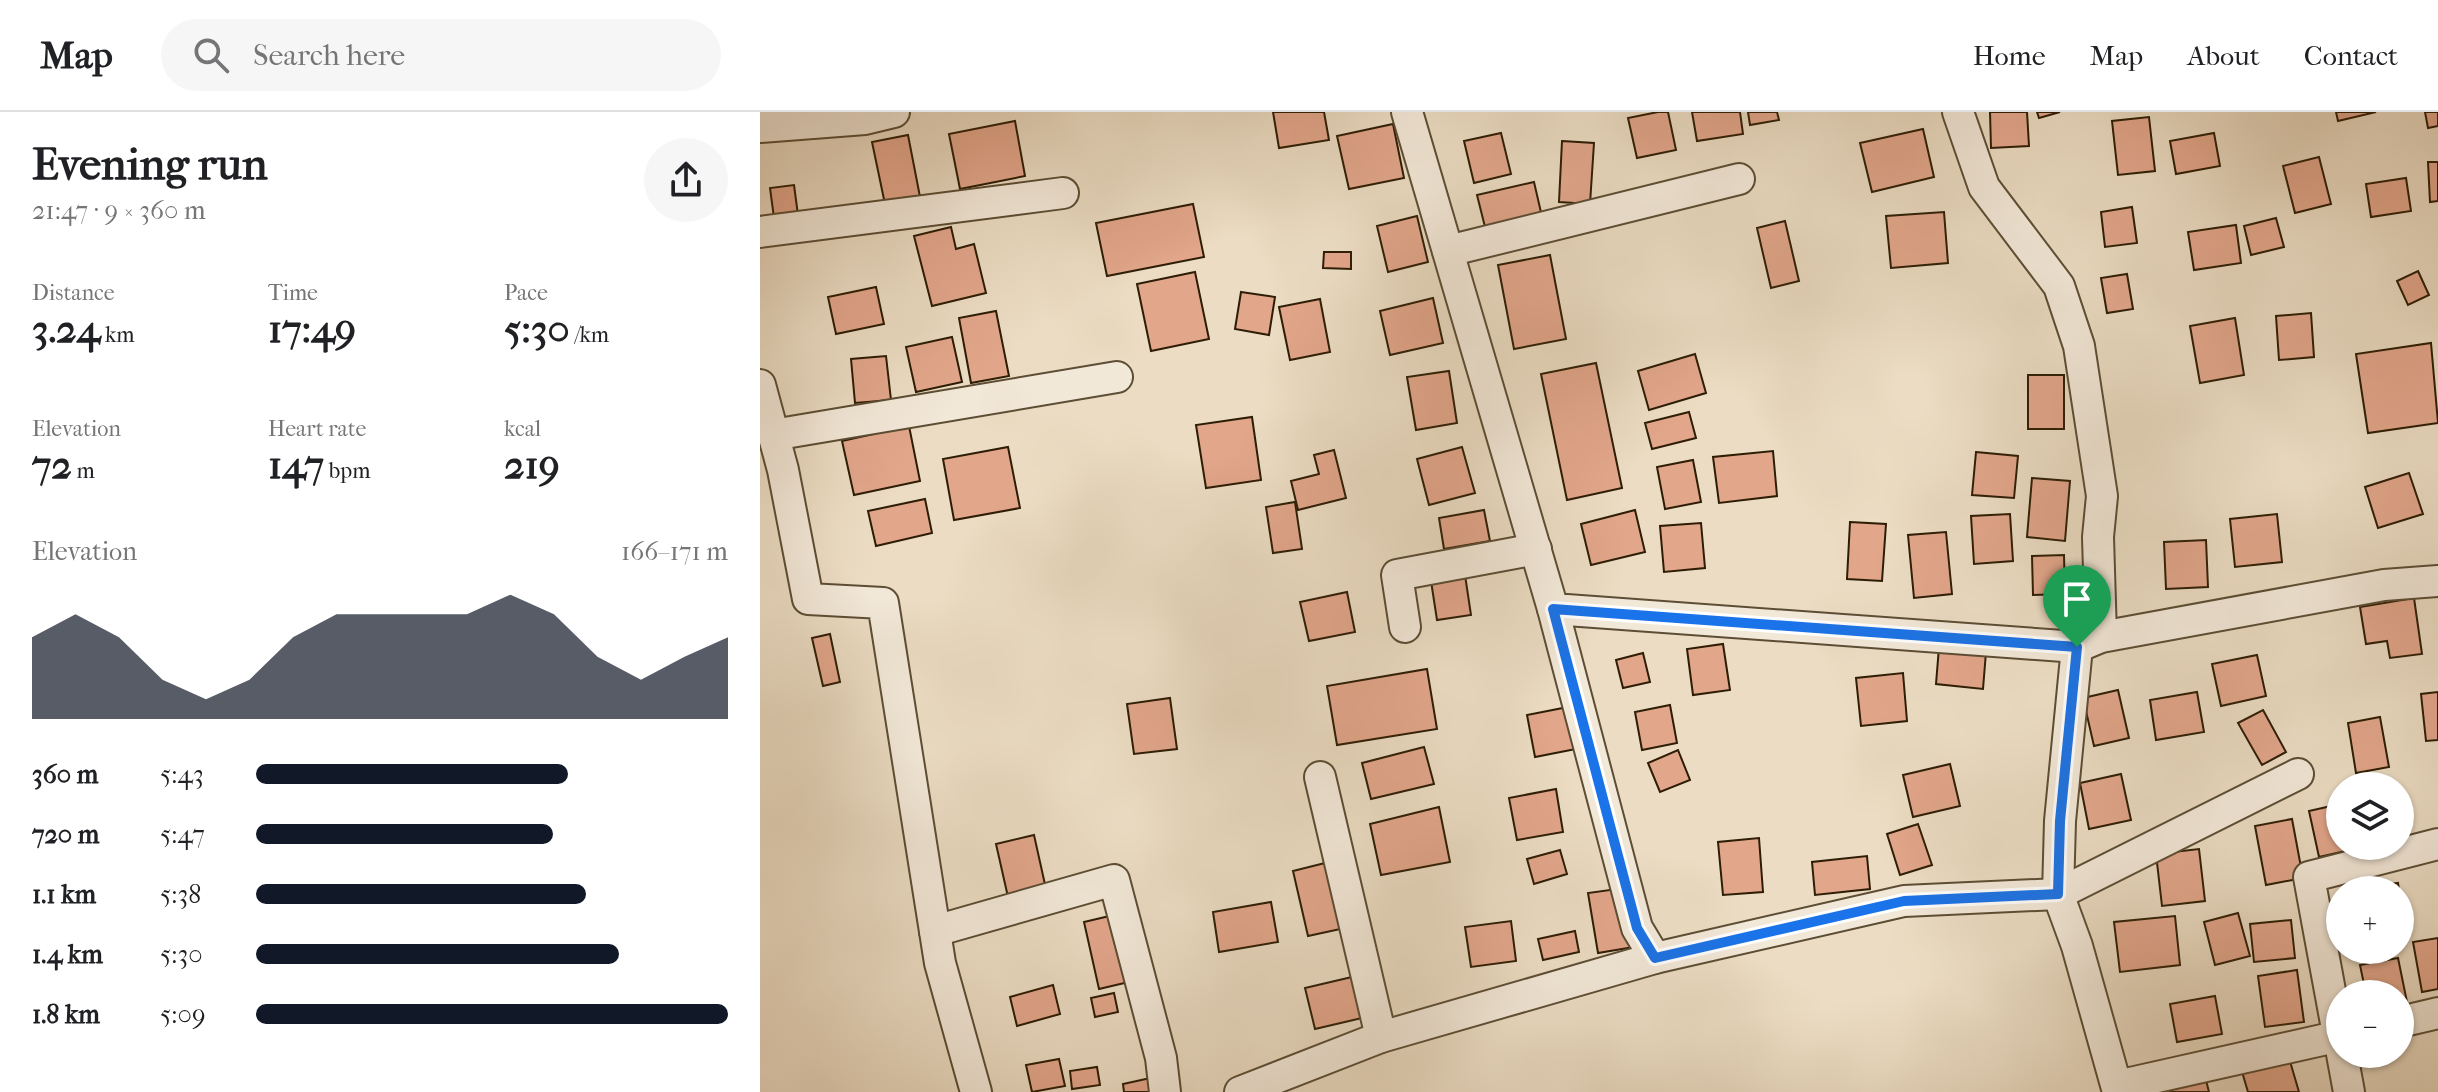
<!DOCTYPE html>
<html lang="en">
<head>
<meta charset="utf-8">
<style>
	:root { --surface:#fff; --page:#f6f6f6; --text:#202124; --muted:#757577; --line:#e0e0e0; --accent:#111827 }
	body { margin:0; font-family:"IM FELL French Canon",serif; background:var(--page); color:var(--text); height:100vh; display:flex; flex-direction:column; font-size:30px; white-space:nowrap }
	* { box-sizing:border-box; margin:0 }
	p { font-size:26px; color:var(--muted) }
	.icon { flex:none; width:44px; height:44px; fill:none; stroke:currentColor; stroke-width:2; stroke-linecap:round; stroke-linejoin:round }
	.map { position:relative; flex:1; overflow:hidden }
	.sheet { display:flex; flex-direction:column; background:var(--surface); width:760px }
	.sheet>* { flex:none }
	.tools { position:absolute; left:1566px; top:660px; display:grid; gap:16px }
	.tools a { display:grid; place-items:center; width:88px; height:88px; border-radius:50%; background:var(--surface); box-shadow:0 2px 6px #0004; font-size:40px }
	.pin { position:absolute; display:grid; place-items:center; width:68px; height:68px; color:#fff; margin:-82px -34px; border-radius:50% 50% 50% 0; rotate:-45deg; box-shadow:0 0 8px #0007 }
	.pin .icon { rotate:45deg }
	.round { display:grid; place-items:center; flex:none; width:84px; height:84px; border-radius:42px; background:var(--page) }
	.overview { display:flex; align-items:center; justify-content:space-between; height:136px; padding:0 32px }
	h1 { font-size:44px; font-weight:700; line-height:60px }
	.figures { display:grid; grid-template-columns:repeat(3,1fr); gap:12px; height:136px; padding:8px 32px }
	.figures div { display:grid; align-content:center }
	.figures b { font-size:40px; font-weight:700 }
	.figures small { font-size:22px; font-weight:400 }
	.figures p { font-size:22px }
	.chart { height:224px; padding:16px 32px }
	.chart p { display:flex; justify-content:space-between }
	.chart svg { width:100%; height:144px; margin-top:8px; fill:var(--accent); opacity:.7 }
	ul { padding:0 32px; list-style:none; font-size:26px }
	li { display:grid; grid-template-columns:128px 96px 1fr; align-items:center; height:60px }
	li i { height:20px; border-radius:10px; background:var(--accent) }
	header { display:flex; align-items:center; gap:48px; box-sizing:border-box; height:112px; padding:0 40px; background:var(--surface); border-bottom:2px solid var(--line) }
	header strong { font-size:38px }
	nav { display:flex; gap:44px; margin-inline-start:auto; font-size:28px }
	.search { width:560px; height:72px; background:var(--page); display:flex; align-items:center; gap:20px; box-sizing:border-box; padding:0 28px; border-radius:44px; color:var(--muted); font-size:30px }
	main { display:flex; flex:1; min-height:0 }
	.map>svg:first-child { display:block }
	.building { fill:#e2a68b; stroke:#2d1d05; stroke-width:2 }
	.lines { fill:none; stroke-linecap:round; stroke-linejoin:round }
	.minor-casing { stroke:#5c4d34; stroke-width:34 }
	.minor { stroke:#f2e8d8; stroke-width:30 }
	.route-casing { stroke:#fff; stroke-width:16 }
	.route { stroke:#1a73e8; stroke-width:10 }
</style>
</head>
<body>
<header>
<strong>Map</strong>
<div class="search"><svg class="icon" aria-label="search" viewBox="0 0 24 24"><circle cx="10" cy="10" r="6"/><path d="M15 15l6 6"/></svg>Search here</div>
<nav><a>Home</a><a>Map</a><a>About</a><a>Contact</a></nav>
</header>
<main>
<section class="sheet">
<div class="overview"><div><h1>Evening run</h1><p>21:47 · 9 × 360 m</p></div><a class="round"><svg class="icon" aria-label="share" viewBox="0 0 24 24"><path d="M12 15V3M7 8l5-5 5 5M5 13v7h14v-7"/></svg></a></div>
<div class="figures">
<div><p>Distance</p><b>3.24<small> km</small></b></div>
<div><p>Time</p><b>17:49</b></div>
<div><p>Pace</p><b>5:30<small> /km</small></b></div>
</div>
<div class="figures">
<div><p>Elevation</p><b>72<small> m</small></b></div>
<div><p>Heart rate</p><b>147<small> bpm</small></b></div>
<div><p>kcal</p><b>219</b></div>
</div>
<div class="chart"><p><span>Elevation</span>166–171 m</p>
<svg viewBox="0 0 160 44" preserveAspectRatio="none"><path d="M0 44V19L10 12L20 19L30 32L40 38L50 32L60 19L70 12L80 12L90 12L100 12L110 6L120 12L130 25L140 32L150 25L160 19V44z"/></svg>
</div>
<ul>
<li><b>360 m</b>5:43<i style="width:66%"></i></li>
<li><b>720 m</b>5:47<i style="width:63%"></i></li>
<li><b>1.1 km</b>5:38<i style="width:70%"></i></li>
<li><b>1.4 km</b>5:30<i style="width:77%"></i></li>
<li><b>1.8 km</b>5:09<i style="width:100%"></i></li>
</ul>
</section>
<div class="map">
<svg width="1678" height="980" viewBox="0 0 1678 980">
	<rect width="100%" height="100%" fill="#ebdcc3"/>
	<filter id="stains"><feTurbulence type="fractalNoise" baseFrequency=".0025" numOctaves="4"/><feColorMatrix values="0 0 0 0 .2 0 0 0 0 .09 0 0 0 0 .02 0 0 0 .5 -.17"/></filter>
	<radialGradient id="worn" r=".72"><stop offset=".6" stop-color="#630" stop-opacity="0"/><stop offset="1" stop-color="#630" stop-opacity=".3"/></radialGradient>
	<g class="building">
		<path d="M513,0H564L569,28L519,36Z"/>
		<path d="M898,0H908L916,38L877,46L868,6Z"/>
		<path d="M932,0H980L983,22L937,29Z"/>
		<path d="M988,0H1017L1019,8L990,13Z"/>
		<path d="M1230,0H1267L1269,34L1231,36Z"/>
		<path d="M1277,0H1300L1279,6Z"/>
		<path d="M1576,0H1616L1578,9Z"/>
		<path d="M1665,0H1678V14L1668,16Z"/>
		<path d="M1389,5L1395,59L1358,63L1352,9Z"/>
		<path d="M255,9L265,64L200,77L189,22Z"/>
		<path d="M633,12L644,66L589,77L577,24Z"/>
		<path d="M1163,17L1174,65L1112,80L1100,31Z"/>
		<path d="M741,21L751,62L714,71L704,29Z"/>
		<path d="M1454,21L1460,54L1416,62L1410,29Z"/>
		<path d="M148,23L161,90L126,97L112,30Z"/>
		<path d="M802,29L834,31L830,92L799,90Z"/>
		<path d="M1559,45L1571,92L1535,101L1523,54Z"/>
		<path d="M1668,50H1678V89L1670,90Z"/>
		<path d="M1646,66L1651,99L1611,105L1606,72Z"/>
		<path d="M774,70L783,109L727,123L717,83Z"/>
		<path d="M34,73L38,103L14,106L10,76Z"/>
		<path d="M433,92L444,145L347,164L336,111Z"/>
		<path d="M1372,95L1377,131L1345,135L1341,100Z"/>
		<path d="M1184,100L1188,151L1131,156L1126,104Z"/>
		<path d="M657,104L668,150L628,160L617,114Z"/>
		<path d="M1516,106L1524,135L1491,143L1484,114Z"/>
		<path d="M1025,109L1039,169L1011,176L997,116Z"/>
		<path d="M1476,113L1481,151L1434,158L1428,120Z"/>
		<path d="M191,115L196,137L214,132L226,181L172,194L154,124Z"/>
		<path d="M564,140H591V157L563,156Z"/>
		<path d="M790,143L806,227L754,237L738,153Z"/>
		<path d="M1658,159L1669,183L1648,193L1637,169Z"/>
		<path d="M435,160L449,227L391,239L377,172Z"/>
		<path d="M1367,162L1373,197L1347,201L1341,166Z"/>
		<path d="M116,175L124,212L76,222L68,185Z"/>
		<path d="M481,180L515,185L509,223L475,217Z"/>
		<path d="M673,186L683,231L630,243L620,199Z"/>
		<path d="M560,187L570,240L530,248L519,195Z"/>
		<path d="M236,199L249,264L211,271L199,206Z"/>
		<path d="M1551,201L1554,245L1519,248L1516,204Z"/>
		<path d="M1475,206L1484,263L1440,271L1430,214Z"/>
		<path d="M192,225L202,270L156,280L146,235Z"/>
		<path d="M1671,231L1678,311L1608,321L1596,242Z"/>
		<path d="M935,242L946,281L889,298L878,259Z"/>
		<path d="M126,244L131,288L95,291L91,247Z"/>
		<path d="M836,251L862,376L807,388L781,262Z"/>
		<path d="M689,259L697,311L656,318L647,265Z"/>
		<rect x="1268" y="263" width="36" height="54"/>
		<path d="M929,300L936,326L892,337L885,311Z"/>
		<path d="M492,305L501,368L446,376L436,313Z"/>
		<path d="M149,314L160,369L94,383L82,329Z"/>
		<path d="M248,335L260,396L194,408L183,347Z"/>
		<path d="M702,335L715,381L669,393L657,347Z"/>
		<path d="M574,338L586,386L538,398L531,369L559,362L554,343Z"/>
		<path d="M1013,339L1017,384L959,391L953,345Z"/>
		<path d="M1216,340L1258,344L1254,386L1212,383Z"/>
		<path d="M933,348L941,390L905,397L897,355Z"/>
		<path d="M1649,361L1663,402L1618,416L1605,375Z"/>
		<path d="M1272,366L1310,369L1305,429L1267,425Z"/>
		<path d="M165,387L172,421L116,434L108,399Z"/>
		<path d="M535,390L542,437L513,441L506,395Z"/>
		<path d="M724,398L730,429L684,437L679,406Z"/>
		<path d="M875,398L885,440L831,453L821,412Z"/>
		<path d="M1250,402L1253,449L1214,452L1211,404Z"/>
		<path d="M1517,402L1522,450L1475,455L1470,407Z"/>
		<path d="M1090,410L1126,412L1122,469L1087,467Z"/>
		<path d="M941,411L945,456L904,460L900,414Z"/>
		<path d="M1186,420L1192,482L1154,486L1148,423Z"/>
		<path d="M1446,428L1448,475L1406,477L1404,430Z"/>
		<path d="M1304,443L1305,482L1273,483L1272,444Z"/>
		<path d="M705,463L711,503L677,508L671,469Z"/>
		<path d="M587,480L595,520L549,529L540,490Z"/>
		<path d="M1654,486L1662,542L1630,546L1627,529L1606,532L1600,495Z"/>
		<path d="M70,522L80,570L63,574L52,526Z"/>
		<path d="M963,532L970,578L933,583L927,537Z"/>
		<path d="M1179,535L1226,540L1223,577L1176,572Z"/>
		<path d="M883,541L890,570L863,576L856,548Z"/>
		<path d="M1497,543L1506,584L1461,594L1452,552Z"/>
		<path d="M667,557L677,617L577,633L567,574Z"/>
		<path d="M1143,561L1147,609L1101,614L1096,566Z"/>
		<path d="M1358,578L1369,626L1334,634L1323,586Z"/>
		<path d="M1437,580L1444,620L1396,628L1390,588Z"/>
		<path d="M1678,580V628L1666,629L1661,582Z"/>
		<path d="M410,586L417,637L374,642L367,592Z"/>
		<path d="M910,593L917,631L882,638L875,600Z"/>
		<path d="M813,594L821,636L775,645L767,603Z"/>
		<path d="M1503,598L1526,640L1502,653L1478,611Z"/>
		<path d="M1620,605L1629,655L1596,661L1588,611Z"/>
		<path d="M664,635L674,672L611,687L602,651Z"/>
		<path d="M918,638L930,668L900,680L888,651Z"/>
		<path d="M1190,652L1200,694L1153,705L1143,663Z"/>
		<path d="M1361,662L1371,708L1329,717L1320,671Z"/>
		<path d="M796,677L803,720L757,728L749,686Z"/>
		<path d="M1580,692V734H1608L1559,745L1549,699Z"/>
		<path d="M679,695L690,750L621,763L610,712Z"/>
		<path d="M1532,707L1543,766L1506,773L1495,714Z"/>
		<path d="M1158,712L1172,753L1140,763L1127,722Z"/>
		<path d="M274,723L286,777L248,785L236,732Z"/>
		<path d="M999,726L1003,780L963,783L958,730Z"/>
		<path d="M1439,737L1445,789L1402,794L1396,742Z"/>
		<path d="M800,738L807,762L774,772L767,747Z"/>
		<path d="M1107,744L1110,777L1055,783L1052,750Z"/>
		<path d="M569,750L585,816L548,824L533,759Z"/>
		<path d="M1638,771L1639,778H1591Z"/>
		<path d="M864,776L874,835L838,841L828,781Z"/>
		<path d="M1640,782L1644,812L1640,813Z"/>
		<path d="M511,790L518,830L459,840L453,800Z"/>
		<path d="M1478,801L1490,844L1455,853L1444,810Z"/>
		<path d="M358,802L373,869L339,877L324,810Z"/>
		<path d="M1415,804L1420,853L1360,860L1354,810Z"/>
		<path d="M1531,808L1535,846L1494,850L1490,812Z"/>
		<path d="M751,809L756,849L711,855L705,815Z"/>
		<path d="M815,819L819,840L783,848L778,827Z"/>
		<path d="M1678,826V877L1662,880L1653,830Z"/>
		<path d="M1638,846L1647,890L1640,891V882H1606L1600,853Z"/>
		<path d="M1537,858L1544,910L1505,915L1498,864Z"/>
		<path d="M592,865L602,906L555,917L545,876Z"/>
		<path d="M293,873L300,902L257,914L250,885Z"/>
		<path d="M354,881L358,900L335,905L331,886Z"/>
		<path d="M1455,884L1462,922L1417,930L1410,892Z"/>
		<path d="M1527,939L1539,980H1488L1480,953Z"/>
		<path d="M1593,942H1630L1631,945L1595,952Z"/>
		<path d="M299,947L305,974L272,980L266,953Z"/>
		<path d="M337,955L340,973L312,977L310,959Z"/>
		<path d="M1444,960L1449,980H1410L1407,970Z"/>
		<path d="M395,965L398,980H364L363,972Z"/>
	</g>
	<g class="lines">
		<g class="minor-casing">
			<g id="minor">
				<path d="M647,0L793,497L1317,535L1341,525L1624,473L1678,469"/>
				<path d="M1198,0L1224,75L1299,174L1319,234L1342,384L1338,425L1341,525"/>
				<path d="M0,15L105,7L134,0"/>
				<path d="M0,120L303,81"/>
				<path d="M688,139L979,67"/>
				<path d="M0,273L23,358L48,487L123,491L180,851L216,980"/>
				<path d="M13,323L357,265"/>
				<path d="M793,497L877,816L895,846L1144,789L1298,782L1538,662"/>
				<path d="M645,515L637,463L776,437"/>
				<path d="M1317,535L1300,709L1298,782L1317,834L1358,980"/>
				<path d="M560,665L621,925L895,846"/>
				<path d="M175,819L354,768L401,946L405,980"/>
				<path d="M1640,910L1678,901"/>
				<path d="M1580,933L1549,765L1678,732"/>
				<path d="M1582,942L1589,980"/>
				<path d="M1357,974L1580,924"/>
				<path d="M480,980L621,925"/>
			</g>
		</g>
		<use href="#minor" class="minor"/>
	</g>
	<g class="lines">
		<g class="route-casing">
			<path id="route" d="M793,497L1317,535L1300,709L1298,782L1144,789L895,846L877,816Z"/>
		</g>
		<use href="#route" class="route"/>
	</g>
	<rect width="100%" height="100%" filter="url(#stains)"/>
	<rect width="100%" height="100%" fill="url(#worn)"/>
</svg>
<div class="tools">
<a><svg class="icon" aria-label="layers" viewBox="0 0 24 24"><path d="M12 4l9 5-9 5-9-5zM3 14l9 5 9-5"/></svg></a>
<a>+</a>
<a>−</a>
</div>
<div class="pin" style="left:1317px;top:535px;background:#1e9e55"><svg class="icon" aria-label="arrive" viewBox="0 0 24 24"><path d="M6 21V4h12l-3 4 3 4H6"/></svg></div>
</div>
</main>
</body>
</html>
